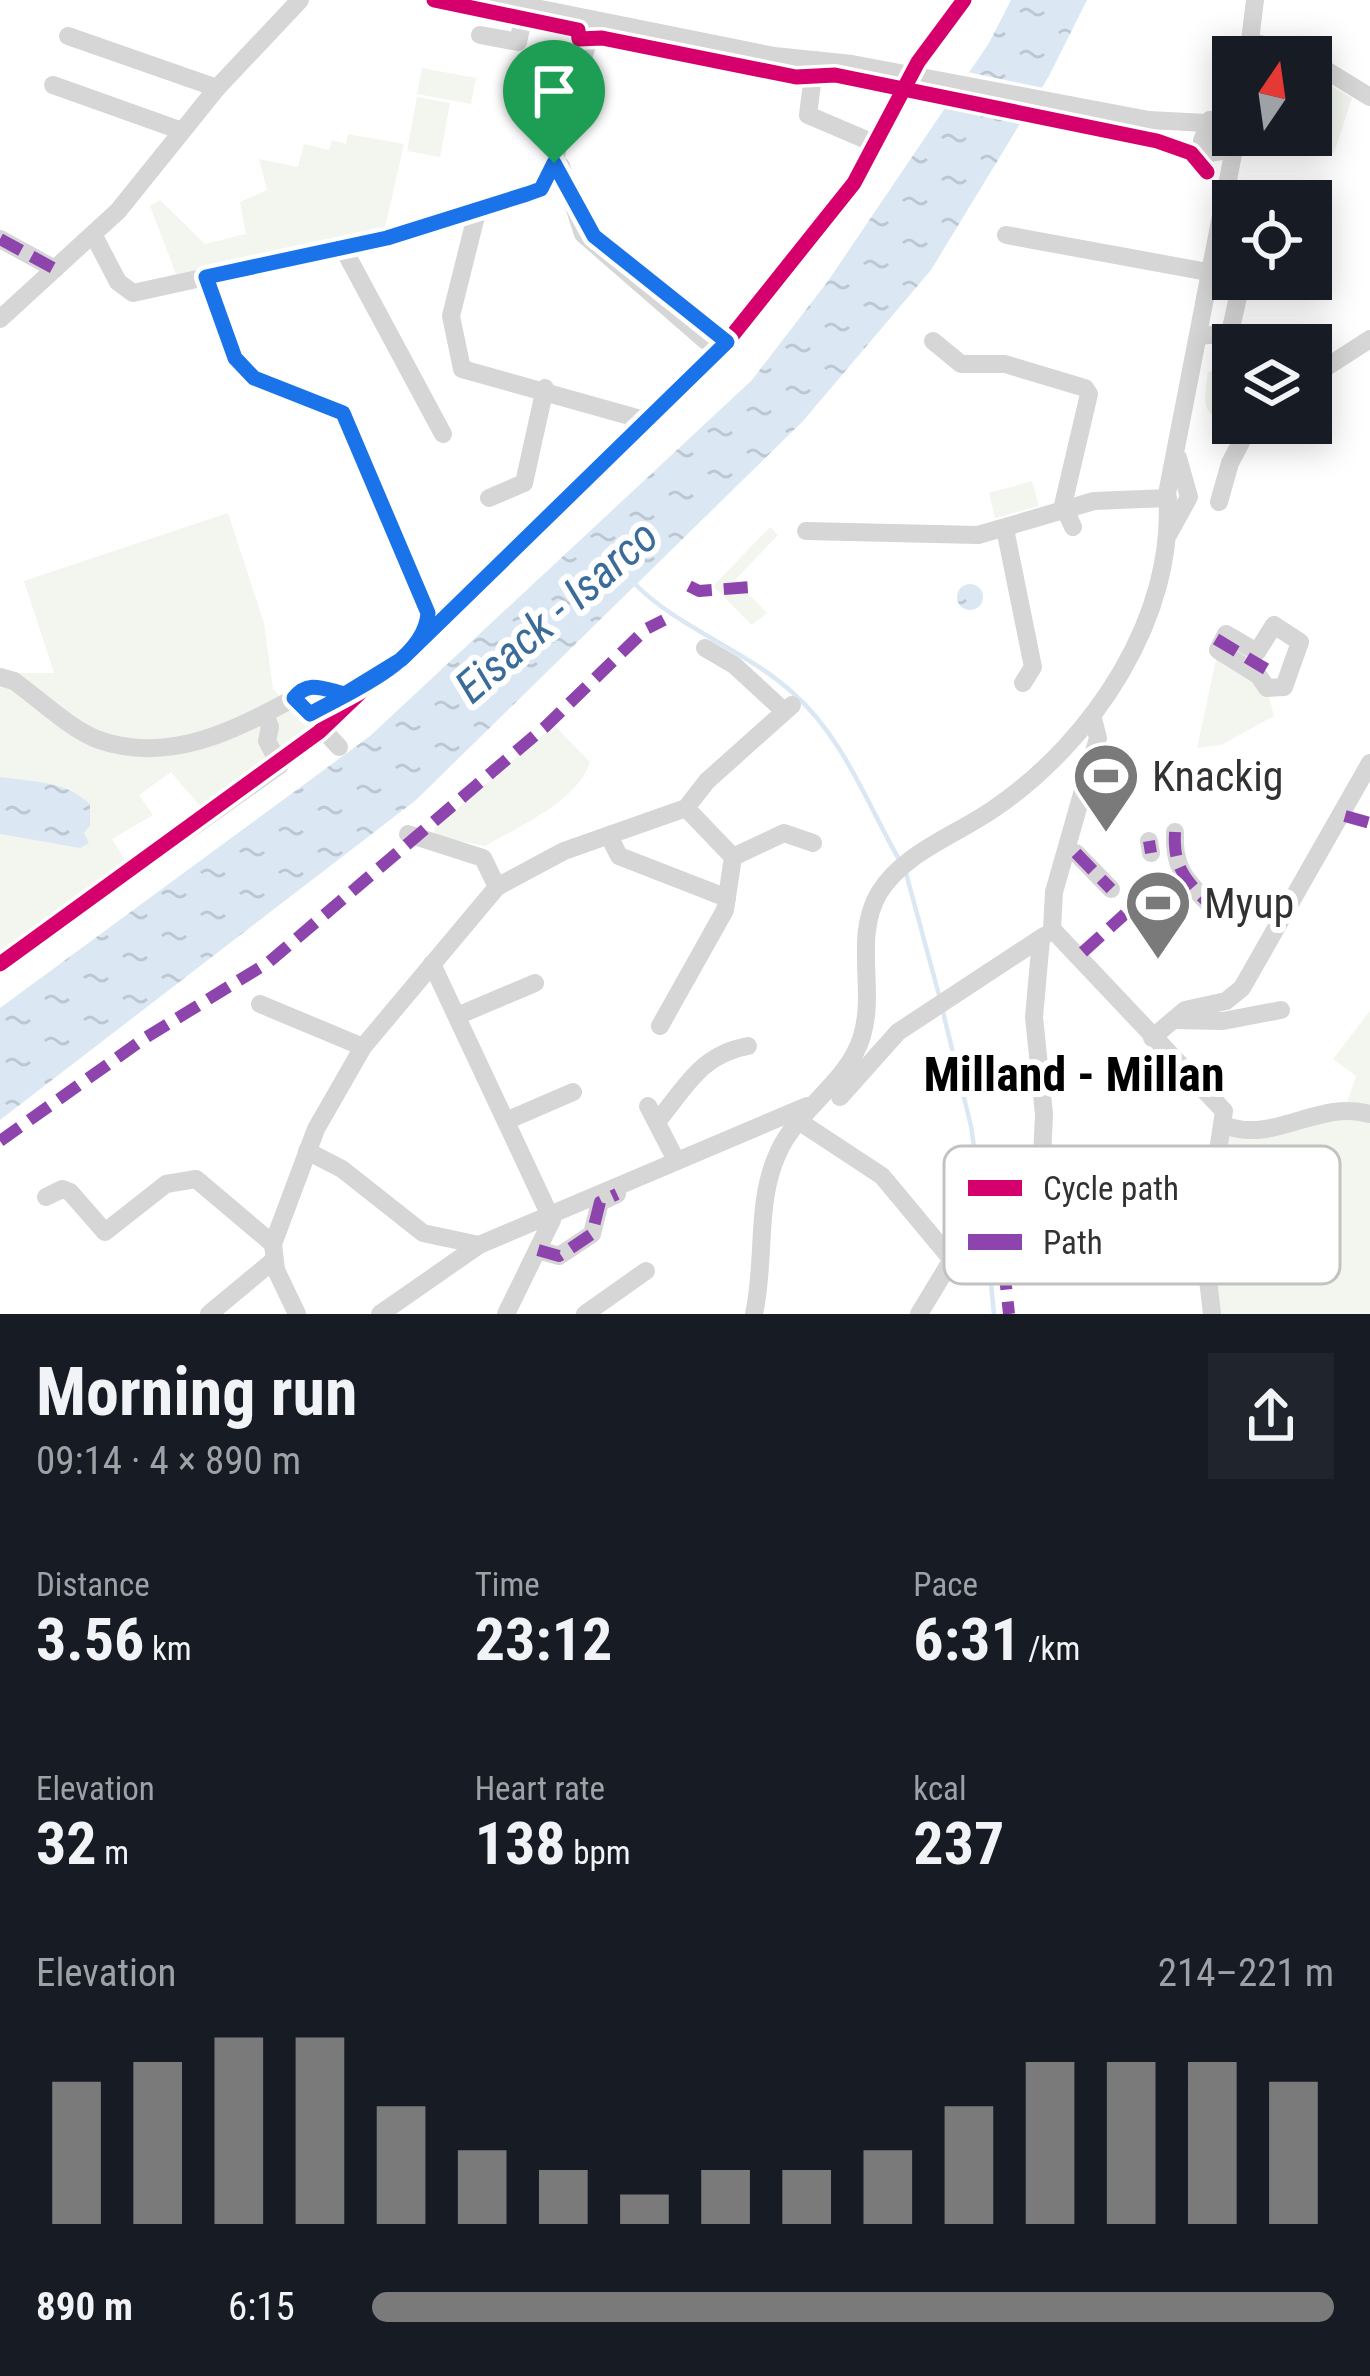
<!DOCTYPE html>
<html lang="en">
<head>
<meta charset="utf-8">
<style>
	:root { --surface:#171b24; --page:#20242c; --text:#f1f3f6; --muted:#9ea1a6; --accent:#7a7a7a }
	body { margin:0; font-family:"Roboto Condensed",sans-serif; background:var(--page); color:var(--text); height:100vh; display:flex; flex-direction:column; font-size:45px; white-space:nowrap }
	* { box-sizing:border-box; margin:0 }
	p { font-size:39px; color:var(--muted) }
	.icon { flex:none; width:66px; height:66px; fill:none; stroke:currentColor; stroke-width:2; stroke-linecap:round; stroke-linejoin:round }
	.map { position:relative; height:1314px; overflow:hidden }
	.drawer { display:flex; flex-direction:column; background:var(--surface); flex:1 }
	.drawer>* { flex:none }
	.needle { width:78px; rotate:13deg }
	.controls { position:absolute; left:1212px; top:36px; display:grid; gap:24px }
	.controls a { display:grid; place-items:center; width:120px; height:120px; border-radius:0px; background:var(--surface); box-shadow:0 6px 30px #0003; font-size:60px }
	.pin { position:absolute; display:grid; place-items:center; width:102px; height:102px; color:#fff; margin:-123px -51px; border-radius:50% 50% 50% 0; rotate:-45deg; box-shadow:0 0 12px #0007 }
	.pin .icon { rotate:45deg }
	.round { display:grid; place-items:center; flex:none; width:126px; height:126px; border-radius:0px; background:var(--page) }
	.headline { display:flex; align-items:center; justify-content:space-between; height:204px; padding:0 36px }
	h1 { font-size:66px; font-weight:700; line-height:90px }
	.figures { display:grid; grid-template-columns:repeat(3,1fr); gap:18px; height:204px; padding:12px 36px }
	.figures div { display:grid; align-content:center }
	.figures b { font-size:60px; font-weight:700 }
	.figures small { font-size:33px; font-weight:400 }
	.figures p { font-size:33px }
	.chart { height:336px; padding:24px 36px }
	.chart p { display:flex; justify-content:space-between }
	.chart svg { width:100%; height:216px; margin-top:12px; stroke:var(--accent); stroke-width:6 }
	ul { padding:0 36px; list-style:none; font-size:39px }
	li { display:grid; grid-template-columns:192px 144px 1fr; align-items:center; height:90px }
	li i { height:30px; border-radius:15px; background:var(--accent) }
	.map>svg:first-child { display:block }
	.green { fill:#f2f6ee }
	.water { fill:url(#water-ripples) }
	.pier { fill:#fff }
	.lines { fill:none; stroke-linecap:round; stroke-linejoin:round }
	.stream { stroke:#dbe8f4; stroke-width:4.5 }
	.minor { stroke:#d6d6d6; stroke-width:18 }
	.quiet { stroke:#8e44ad; stroke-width:12; stroke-dasharray:24 12; stroke-linecap:butt }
	.cycleway-casing { stroke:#fff; stroke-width:22 }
	.cycleway { stroke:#d6006c; stroke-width:15 }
	.route-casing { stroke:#fff; stroke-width:24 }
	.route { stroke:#1a73e8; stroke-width:15 }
	.labels { text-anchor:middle; stroke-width:12; stroke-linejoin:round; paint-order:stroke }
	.poi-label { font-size:42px; fill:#323232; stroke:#fff; text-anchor:start }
	.water-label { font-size:45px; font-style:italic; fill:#3b6b99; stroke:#fff }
	.quarter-label { font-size:48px; font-weight:bold; fill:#000; stroke:#fff }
	.key { fill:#fff; stroke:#c2c2c2; stroke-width:3 }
	.key-label { font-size:33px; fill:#323232 }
</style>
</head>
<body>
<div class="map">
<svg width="1370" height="1314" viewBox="0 0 1370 1314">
	<defs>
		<pattern id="water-ripples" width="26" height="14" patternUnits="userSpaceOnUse" patternTransform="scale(3)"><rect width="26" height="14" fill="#dbe8f4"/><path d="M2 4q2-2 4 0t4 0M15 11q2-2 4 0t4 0" fill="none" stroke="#bcc7d2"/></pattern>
	</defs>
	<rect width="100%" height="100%" fill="#fff"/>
	<g class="green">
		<path d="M422,68L476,78L471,104L417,94Z"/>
		<path d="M1311,75L1352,98L1334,153L1277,147L1279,135H1311Z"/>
		<path d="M417,97L450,103L440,157L407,151Z"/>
		<path d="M348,134L404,144L384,232L176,274L150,206L160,200L205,244L246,234L240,202L267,190L259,159L298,167L304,144L329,150L332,140L346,144Z"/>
		<path d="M1233,364V423H1245L1240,431C1203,412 1202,413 1208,372Z"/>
		<path d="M1032,481L1039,506L995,518L989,493Z"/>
		<path d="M228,513L264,623L273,689L315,732L206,813L171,772L139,795L153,815L112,839L129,867L0,956V673H54L24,581Z"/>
		<path d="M770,527L778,535L735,580L767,613L752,625L713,586Z"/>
		<path d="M1218,650L1267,688L1274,716L1221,745L1197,748Z"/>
		<path d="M554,725L590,762C578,801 518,827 485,846L435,836L434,829Z"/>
		<path d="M1370,1011V1314H1214L1209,1262L1228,1136L1255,1139L1343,1115L1356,1076L1333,1059Z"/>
	</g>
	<g class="water">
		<path d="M1011,0H1087L1049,76L931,270L803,421L416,800L0,1120V1008L370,736L752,380L828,281L989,43Z"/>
		<circle cx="970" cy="597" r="13"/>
		<path d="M0,777C33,782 64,780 90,804V826L84,833L89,843L80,848L0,834Z"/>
	</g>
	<path class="pier" d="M963,71L1048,89L1030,119L943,101Z"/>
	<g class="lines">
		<g class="stream">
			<path d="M635,584C678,628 744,649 793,693C844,738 868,806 901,863"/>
			<path d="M906,873L939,995"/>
			<path d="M943,1012L971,1126L986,1230"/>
			<path d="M987,1242L994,1314"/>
		</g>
		<g class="minor">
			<path d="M496,0L774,56L852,64L1149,120L1206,123"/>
			<path d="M480,35L518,42L526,6"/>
			<path d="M68,36L217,88"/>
			<path d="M1250,41L1303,57"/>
			<path d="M1248,57L1255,0"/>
			<path d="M815,60L808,115L876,144"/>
			<path d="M1311,61L1370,97"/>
			<path d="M53,85L182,131"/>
			<path d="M1233,122L1210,120L1202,141L1211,153L1234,149L1239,135"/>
			<path d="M554,163L561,166L583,234L706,341"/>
			<path d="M478,208L451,316L462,369L644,420"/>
			<path d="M1006,235L1213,273"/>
			<path d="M94,236L118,282L133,293L206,277L235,358L254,378L343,413L428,613C425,662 347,693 310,714"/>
			<path d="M0,239L55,269"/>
			<path d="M343,248L443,434"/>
			<path d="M206,277L387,238L541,189L549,179L594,20"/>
			<path d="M699,318L727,342"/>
			<path d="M0,319L118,211L217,88L300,0"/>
			<path d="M1199,336L1230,333L1242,279"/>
			<path d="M933,341L961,364H1005L1085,388L1089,394L1063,505L1073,527"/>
			<path d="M1311,377L1370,339"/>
			<path d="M489,498L524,483L545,388"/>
			<path d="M1219,502L1230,463L1251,423"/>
			<path d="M1005,529L1033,667L1023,683"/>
			<path d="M806,531L978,535L1094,501L1168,498"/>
			<path d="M1168,535L1189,497L1178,458"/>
			<path d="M1274,625L1300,642L1284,687L1267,688L1258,675L1218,650L1226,634L1257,652Z"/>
			<path d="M705,648L734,665L784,711"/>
			<path d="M0,677L14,681C39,699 70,729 99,740C168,764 235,731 294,698L339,747"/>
			<path d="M294,698L311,686L345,694"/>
			<path d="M1082,795L1107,811"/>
			<path d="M1175,832C1173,867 1185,879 1208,903"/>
			<path d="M408,834L483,858L497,887"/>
			<path d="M609,836L619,856L727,898"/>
			<path d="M1149,841L1151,853"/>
			<path d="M1076,853L1111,889"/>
			<path d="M733,857L784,833L813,843"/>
			<path d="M1052,929L1224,1111L1204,1245L1212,1314"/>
			<path d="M1052,929L1054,892L1098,738L1092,715"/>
			<path d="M0,964L280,765L267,741L270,727L265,714"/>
			<path d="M432,964L552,1220L506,1314"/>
			<path d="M260,1004L363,1047"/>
			<path d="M457,1016L535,983"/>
			<path d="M1175,1020L1223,1021L1281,1010"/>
			<path d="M660,1026L725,910L733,857L686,808"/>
			<path d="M1152,1038L1185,1010L1226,1001L1242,988L1370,763"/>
			<path d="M840,1097L898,1032L1044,936"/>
			<path d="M648,1106L676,1160"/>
			<path d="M797,1120L882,1176L952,1260"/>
			<path d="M506,1121L573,1092"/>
			<path d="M657,1122C685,1088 701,1054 748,1046"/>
			<path d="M1224,1125C1274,1145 1318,1099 1370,1114"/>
			<path d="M307,1151L342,1169L423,1233L479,1245"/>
			<path d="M46,1197L62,1189L70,1192L105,1232L166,1184L196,1179L273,1244"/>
			<path d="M538,1250L559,1256L592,1234L600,1202L617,1194"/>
			<path d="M209,1314L274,1260"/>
			<path d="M297,1314L276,1270L273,1244L316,1129L363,1047L497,887L564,851L686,808L707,781L792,705"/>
			<path d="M380,1314L479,1245L807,1106"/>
			<path d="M585,1314L646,1271"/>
			<path d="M754,1314C766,1261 755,1203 778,1153C798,1108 848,1083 862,1036C876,989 853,937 879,893C904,852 957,835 995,808C1093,741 1177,616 1167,494L1234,149"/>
			<path d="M919,1314L954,1256L1040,1201L1044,1114L1034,1017L1041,939"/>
		</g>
		<g class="quiet">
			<path d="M0,239L55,269"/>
			<path d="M689,586L699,591L752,587"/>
			<path d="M1216,639L1266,669"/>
			<path d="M1345,816L1370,823"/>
			<path d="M1175,832C1173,867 1185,879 1208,903"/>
			<path d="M1149,841L1151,853"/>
			<path d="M1076,853L1111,889"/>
			<path d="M1083,952L1125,914"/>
			<path d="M0,1141L145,1038L269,962L546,726L646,629L664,620"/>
			<path d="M1000,1230L1009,1314"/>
			<path d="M538,1250L559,1256L592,1234L600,1202L617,1194"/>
		</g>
		<g class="cycleway-casing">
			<g id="cycleway">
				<path d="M434,0L578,30L579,39L602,38L796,77L835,75L1157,141L1191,153L1207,172"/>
				<path d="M0,964L319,732L727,342L854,183L918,62L964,0"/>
			</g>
		</g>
		<use href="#cycleway" class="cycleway"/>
	</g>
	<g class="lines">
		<g class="route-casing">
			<path id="route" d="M554,163L594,236L727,342L402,659L345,694C325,690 309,679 294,698L310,714C347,693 425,662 428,613L343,413L254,378L235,358L206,277L387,238L527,194L541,189L554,163"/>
		</g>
		<use href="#route" class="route"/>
	</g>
	<defs>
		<g id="stadium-pin" transform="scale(3.45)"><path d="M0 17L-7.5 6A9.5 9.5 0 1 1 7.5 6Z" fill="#7a7a7a" stroke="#fff"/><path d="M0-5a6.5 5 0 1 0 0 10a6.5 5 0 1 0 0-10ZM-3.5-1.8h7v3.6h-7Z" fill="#fff"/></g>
	</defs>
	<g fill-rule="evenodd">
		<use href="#stadium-pin" x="1106" y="776"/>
		<use href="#stadium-pin" x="1158" y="903"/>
	</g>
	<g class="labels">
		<g class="poi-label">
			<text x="1152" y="791">Knackig</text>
			<text x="1204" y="918">Myup</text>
		</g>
		<g class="water-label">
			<text transform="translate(556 611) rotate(-41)" y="16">Eisack - Isarco</text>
		</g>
		<g class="quarter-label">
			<text x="1074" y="1091">Milland - Millan</text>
		</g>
	</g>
	<rect x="944" y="1146" width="396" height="138" rx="18" class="key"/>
	<rect x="968" y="1180" width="54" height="16" fill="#d6006c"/>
	<rect x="968" y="1234" width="54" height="16" fill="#8e44ad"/>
	<g class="key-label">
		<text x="1043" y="1200">Cycle path</text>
		<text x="1043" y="1254">Path</text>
	</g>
</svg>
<div class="controls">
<a><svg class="needle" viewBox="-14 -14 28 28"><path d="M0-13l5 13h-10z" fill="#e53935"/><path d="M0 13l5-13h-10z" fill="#9ea1a6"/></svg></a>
<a><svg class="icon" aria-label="locate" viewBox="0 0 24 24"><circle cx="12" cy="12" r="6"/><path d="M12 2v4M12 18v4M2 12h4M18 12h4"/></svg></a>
<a><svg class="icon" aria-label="layers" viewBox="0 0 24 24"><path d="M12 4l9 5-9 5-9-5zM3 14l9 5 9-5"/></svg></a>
</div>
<div class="pin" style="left:554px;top:163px;background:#1e9e55"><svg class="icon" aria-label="arrive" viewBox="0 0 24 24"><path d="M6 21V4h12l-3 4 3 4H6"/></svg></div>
</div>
<section class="drawer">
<div class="headline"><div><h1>Morning run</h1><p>09:14 · 4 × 890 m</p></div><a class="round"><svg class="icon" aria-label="share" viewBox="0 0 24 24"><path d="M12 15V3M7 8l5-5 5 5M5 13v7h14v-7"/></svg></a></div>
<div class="figures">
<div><p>Distance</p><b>3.56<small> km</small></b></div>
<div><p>Time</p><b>23:12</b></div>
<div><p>Pace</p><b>6:31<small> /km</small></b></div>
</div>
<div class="figures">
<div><p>Elevation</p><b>32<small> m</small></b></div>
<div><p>Heart rate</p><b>138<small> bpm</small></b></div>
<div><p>kcal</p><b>237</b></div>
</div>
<div class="chart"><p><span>Elevation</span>214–221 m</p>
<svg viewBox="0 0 160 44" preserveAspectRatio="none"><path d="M5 44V15M15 44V11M25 44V6M35 44V6M45 44V20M55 44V29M65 44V33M75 44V38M85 44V33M95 44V33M105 44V29M115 44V20M125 44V11M135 44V11M145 44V11M155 44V15"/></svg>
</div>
<ul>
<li><b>890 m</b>6:15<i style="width:100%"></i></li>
</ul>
</section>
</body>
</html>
